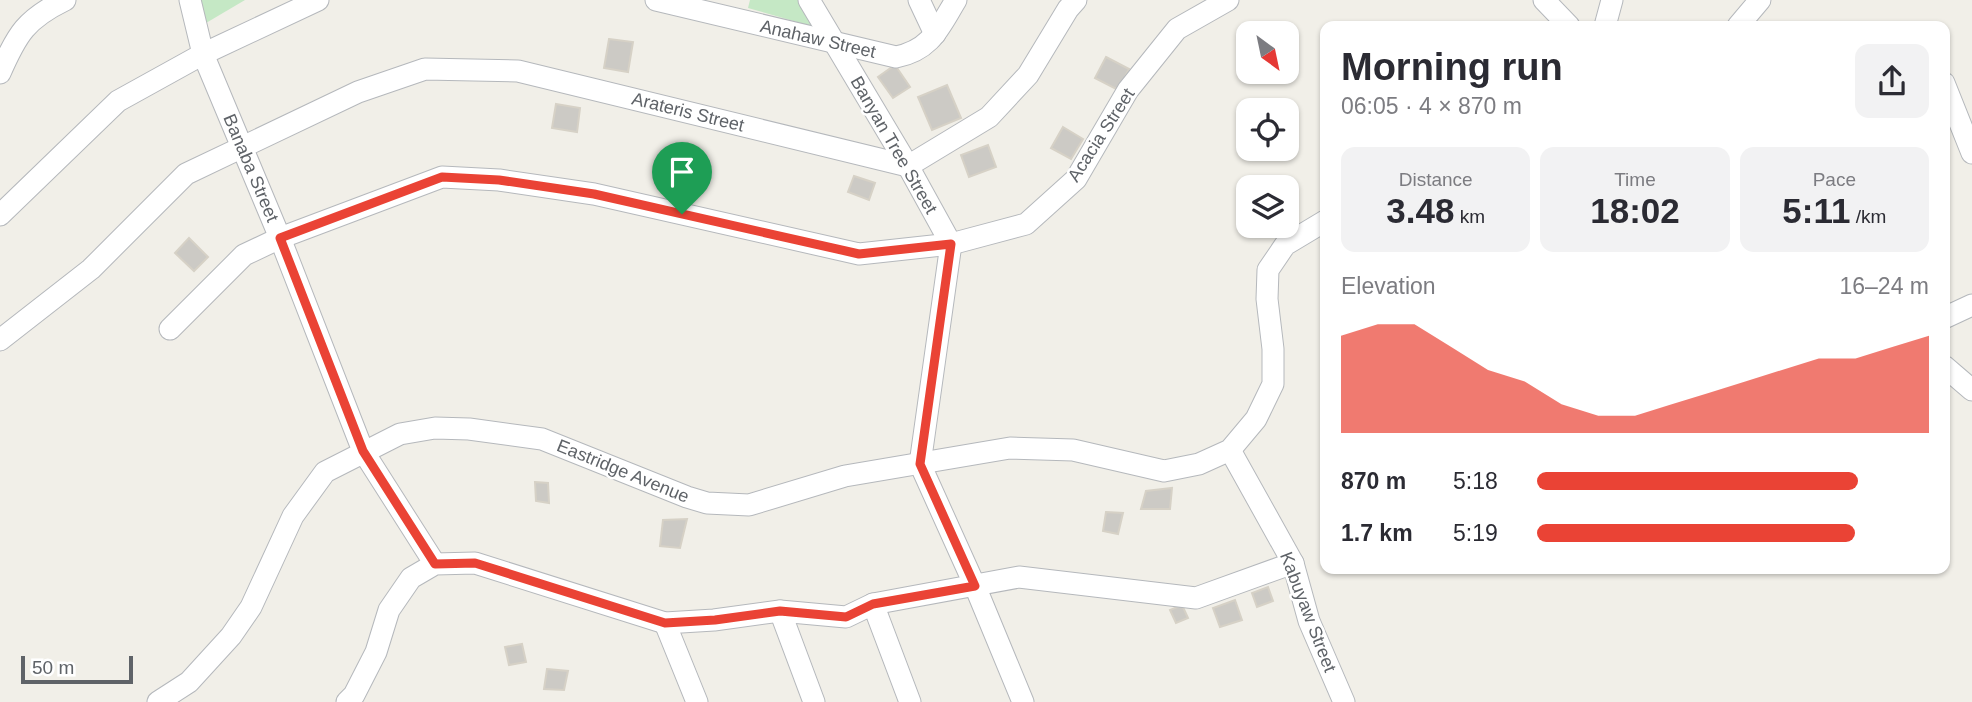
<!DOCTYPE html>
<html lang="en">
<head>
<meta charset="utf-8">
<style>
	:root { --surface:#fff; --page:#f2f2f3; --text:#2b2b33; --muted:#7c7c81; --accent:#ea4335 }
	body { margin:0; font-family:Helvetica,sans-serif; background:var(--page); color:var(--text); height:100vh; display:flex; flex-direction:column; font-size:26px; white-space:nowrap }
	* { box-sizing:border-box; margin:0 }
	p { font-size:23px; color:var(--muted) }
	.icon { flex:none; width:38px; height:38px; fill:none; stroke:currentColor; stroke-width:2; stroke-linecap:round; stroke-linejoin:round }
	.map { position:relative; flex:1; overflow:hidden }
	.side { position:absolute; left:1320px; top:21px; width:630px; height:553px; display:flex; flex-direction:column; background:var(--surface); border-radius:14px; box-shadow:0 2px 5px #0004 }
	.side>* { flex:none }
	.needle { width:46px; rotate:147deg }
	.buttons { position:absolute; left:1236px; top:21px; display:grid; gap:14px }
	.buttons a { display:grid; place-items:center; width:63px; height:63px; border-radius:14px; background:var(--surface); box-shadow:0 2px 5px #0004; font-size:35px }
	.scale { position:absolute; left:21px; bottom:18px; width:112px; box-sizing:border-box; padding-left:7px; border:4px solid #5f6368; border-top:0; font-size:19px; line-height:24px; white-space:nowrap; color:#5f6368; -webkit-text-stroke:5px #fff; paint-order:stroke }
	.pin { position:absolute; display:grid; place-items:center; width:60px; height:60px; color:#fff; margin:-72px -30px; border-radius:50% 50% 50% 0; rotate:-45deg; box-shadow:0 0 7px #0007 }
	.pin .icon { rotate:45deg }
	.round { display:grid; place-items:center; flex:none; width:74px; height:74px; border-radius:14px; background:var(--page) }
	.headline { display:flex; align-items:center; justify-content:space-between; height:119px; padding:0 21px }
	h1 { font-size:38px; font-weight:600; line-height:52px }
	.metrics { display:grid; grid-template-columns:repeat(3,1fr); gap:10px; height:119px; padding:7px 21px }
	.metrics div { display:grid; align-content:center; border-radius:14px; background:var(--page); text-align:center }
	.metrics b { font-size:35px; font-weight:600 }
	.metrics small { font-size:19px; font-weight:400 }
	.metrics p { font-size:19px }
	.chart { height:196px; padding:14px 21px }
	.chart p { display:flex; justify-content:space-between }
	.chart svg { width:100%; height:126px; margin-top:7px; fill:var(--accent); opacity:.7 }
	ul { padding:0 21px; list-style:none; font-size:23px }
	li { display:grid; grid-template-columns:112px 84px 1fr; align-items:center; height:52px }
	li i { height:18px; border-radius:9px; background:var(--accent) }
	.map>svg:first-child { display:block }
	.green { fill:#c5e8c5 }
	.building { fill:#cccac5; stroke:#d6d1c6; stroke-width:2 }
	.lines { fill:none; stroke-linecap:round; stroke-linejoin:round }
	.minor-casing { stroke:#b5b8bc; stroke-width:23 }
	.minor { stroke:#fff; stroke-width:21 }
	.route-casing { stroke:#fff; stroke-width:14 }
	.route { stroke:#ea4335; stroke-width:9 }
	.labels { text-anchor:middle; stroke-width:5; stroke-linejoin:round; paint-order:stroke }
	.street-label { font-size:18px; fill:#5f6368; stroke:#fff }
</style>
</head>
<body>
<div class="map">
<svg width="1972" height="702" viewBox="0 0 1972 702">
	<rect width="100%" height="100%" fill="#f1efe8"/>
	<g class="green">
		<path d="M201,0H245L206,23Z"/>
		<path d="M750,0H808L818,28L748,8Z"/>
	</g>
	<g class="building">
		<path d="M609,39L633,42L628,72L604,68Z"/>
		<path d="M1106,57L1129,69L1118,90L1095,78Z"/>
		<path d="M895,65L910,87L893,98L878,77Z"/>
		<path d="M947,85L961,118L932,130L918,97Z"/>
		<path d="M556,104L580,108L577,132L552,128Z"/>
		<path d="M1063,127L1083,139L1071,159L1051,148Z"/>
		<path d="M988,145L996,167L969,177L961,155Z"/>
		<path d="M854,176L875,183L869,200L848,192Z"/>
		<path d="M189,238L208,257L194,271L175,253Z"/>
		<path d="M535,482L548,483L549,503L536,501Z"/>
		<path d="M1172,488L1170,509H1141L1146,491Z"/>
		<path d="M1106,512L1123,513L1118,534L1103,531Z"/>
		<path d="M687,519L680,548L660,546L663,520Z"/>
		<path d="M1268,587L1273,601L1257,607L1252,593Z"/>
		<path d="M1235,600L1242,620L1220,627L1213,608Z"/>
		<path d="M1182,605L1188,618L1176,623L1170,610Z"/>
		<path d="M522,644L526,662L509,665L505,647Z"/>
		<path d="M547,669L568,671L564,690L544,689Z"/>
	</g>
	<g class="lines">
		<g class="minor-casing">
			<g id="minor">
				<path d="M190,0L203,54L280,238L363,451L435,564"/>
				<path d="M656,0L896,57C931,50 939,28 956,0"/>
				<path d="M809,0L908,166L951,244L920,464"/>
				<path d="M919,0L935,34"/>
				<path d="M1544,0L1569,26"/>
				<path d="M1605,26L1612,0"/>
				<path d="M1738,26L1760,0"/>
				<path d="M0,73C17,34 26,19 65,0"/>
				<path d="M1944,83L1972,153"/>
				<path d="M0,215L118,101L203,54L318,0"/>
				<path d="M1944,318L1972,305"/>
				<path d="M170,329L244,255L280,238L442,177L499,180L594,194L859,254L951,244L1026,224L1076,179L1128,90L1177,29L1228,0"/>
				<path d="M0,340L91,269L186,174L358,92L425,69L518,71L908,166L989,117L1028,75L1068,9L1076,0"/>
				<path d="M1944,366L1972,390"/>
				<path d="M1230,450L1293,563L1309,621L1344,702"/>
				<path d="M920,464L975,586L1023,702"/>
				<path d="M873,604L910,702"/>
				<path d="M780,611L814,702"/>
				<path d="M665,623L697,702"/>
				<path d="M158,702L189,682L231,636L251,607L293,516L325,472L400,434L435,428L469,429L542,439L687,497L707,503L749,505L845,476L1010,448L1073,450L1164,471L1199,464L1230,450L1256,419L1273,384V349L1267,299L1268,270L1285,245L1325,221"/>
				<path d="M347,702L354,695L376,652L389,610L411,578L435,564L475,563L665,623L714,620L780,611L846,617L873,604L1019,577L1196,598L1293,563"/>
			</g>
		</g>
		<use href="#minor" class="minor"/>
	</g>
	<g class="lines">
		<g class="route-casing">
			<path id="route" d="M442,177L499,180L594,194L859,254L951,244L920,464L975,586L873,604L846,617L780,611L715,620L665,623L475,563L435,564L363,451L280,238Z"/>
		</g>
		<use href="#route" class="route"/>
	</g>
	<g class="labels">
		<g class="street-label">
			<text transform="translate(818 39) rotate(13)" y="6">Anahaw Street</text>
			<text transform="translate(688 112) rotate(14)" y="6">Arateris Street</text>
			<text transform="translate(1101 135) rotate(-57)" y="6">Acacia Street</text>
			<text transform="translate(894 145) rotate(60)" y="6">Banyan Tree Street</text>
			<text transform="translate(251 168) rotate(67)" y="6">Banaba Street</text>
			<text transform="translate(623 471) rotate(22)" y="6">Eastridge Avenue</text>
			<text transform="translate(1308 612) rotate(69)" y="6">Kabuyaw Street</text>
		</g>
	</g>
</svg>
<div class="buttons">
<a><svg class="needle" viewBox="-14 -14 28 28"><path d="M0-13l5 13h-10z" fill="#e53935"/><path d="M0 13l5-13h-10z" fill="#7c7c81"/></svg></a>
<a><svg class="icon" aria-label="locate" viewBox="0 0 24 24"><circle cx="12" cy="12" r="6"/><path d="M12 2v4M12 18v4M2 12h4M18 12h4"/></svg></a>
<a><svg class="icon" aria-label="layers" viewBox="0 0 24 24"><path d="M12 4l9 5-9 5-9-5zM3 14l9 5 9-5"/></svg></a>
</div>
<div class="scale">50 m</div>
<div class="pin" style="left:682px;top:214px;background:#1e9e55"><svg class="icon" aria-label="arrive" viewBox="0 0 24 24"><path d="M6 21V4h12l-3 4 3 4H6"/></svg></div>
<section class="side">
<div class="headline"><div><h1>Morning run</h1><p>06:05 · 4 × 870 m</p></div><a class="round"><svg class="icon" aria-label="share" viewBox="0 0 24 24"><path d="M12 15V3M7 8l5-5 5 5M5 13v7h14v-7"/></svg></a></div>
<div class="metrics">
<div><p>Distance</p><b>3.48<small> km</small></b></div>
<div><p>Time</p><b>18:02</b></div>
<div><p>Pace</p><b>5:11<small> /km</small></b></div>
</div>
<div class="chart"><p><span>Elevation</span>16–24 m</p>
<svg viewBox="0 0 160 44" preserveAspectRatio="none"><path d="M0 44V10L10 6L20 6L30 14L40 22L50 26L60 34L70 38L80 38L90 34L100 30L110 26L120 22L130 18L140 18L150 14L160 10V44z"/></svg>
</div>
<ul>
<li><b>870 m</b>5:18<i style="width:82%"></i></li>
<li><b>1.7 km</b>5:19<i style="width:81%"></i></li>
</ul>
</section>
</div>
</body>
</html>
